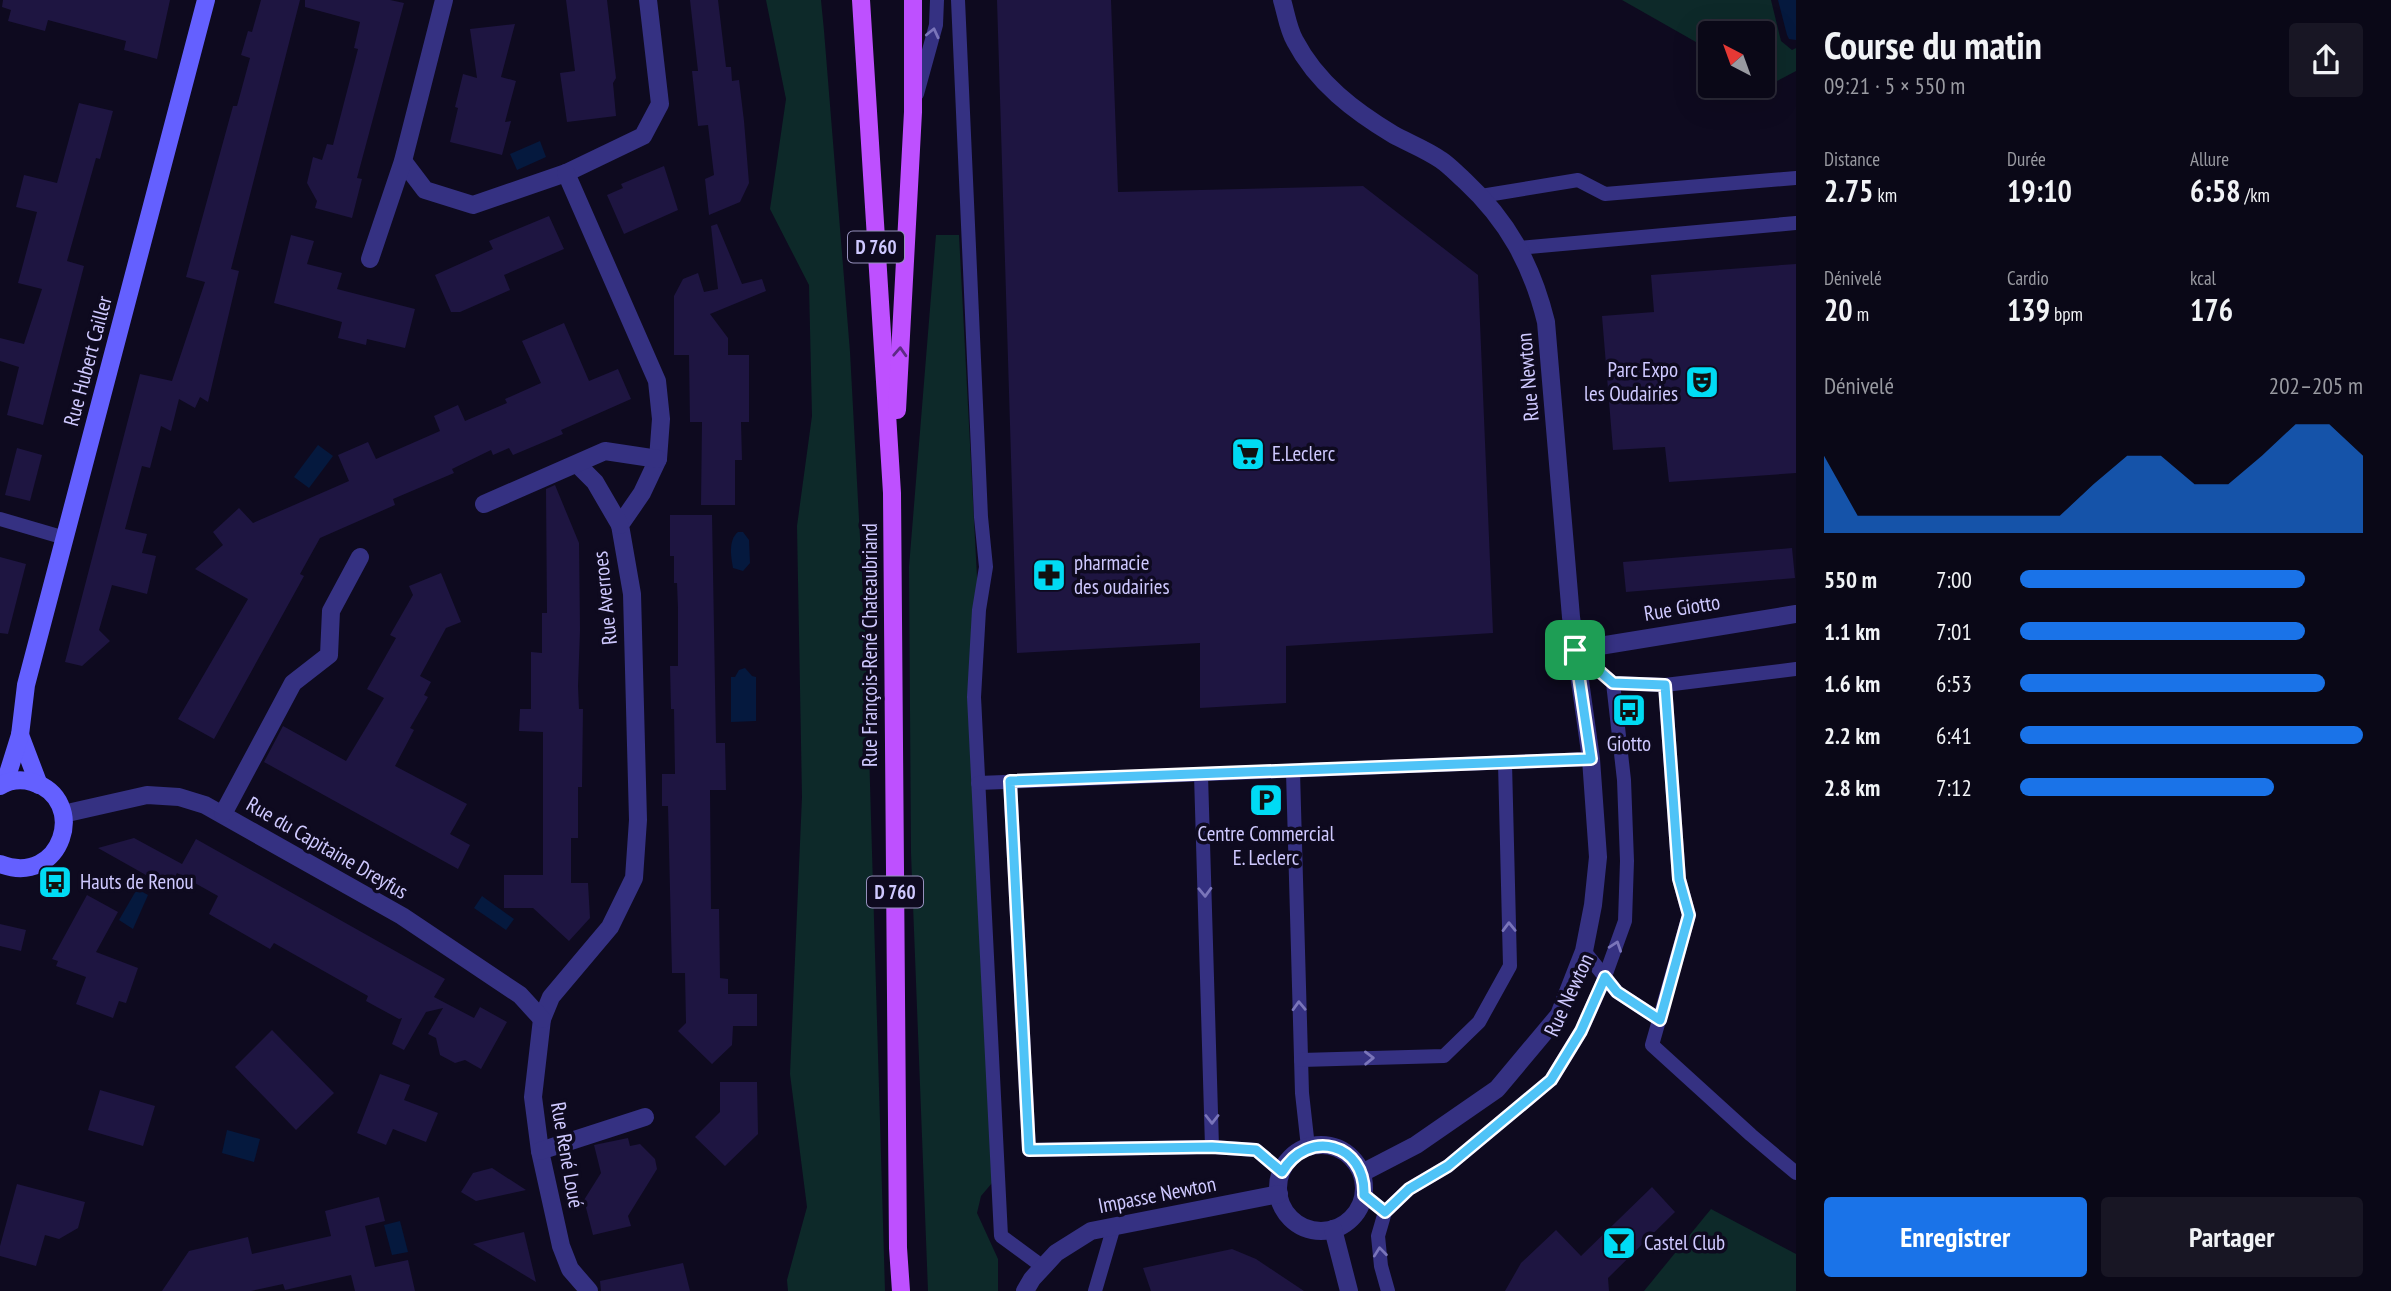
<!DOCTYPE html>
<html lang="fr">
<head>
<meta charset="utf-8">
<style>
	:root { --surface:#0a0817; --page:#181624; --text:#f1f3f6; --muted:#999aa1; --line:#2a2936; --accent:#1a73e8 }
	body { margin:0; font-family:"PT Sans Narrow",sans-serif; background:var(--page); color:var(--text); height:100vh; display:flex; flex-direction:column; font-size:26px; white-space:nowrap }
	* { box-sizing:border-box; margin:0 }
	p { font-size:23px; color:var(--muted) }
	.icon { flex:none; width:38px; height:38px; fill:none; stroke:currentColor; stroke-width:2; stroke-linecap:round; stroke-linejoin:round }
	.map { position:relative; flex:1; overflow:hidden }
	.panel { display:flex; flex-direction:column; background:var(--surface); width:595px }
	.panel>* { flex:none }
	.needle { width:46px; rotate:319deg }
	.controls { position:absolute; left:1698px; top:21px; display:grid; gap:14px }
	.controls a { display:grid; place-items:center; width:77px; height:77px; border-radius:7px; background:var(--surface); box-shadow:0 7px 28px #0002,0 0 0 2px var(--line); font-size:35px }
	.pin { position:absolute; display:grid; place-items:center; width:60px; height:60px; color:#fff; margin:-30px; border-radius:14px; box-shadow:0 4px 10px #0006 }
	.round { display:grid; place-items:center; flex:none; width:74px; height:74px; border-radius:7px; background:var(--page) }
	.head { display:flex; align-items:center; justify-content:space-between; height:119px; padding:0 28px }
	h1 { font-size:38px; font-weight:700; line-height:52px }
	.metrics { display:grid; grid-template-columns:repeat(3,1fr); gap:10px; height:119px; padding:7px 28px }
	.metrics div { display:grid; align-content:center }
	.metrics b { font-size:30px; font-weight:700 }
	.metrics small { font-size:19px; font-weight:400 }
	.metrics p { font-size:19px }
	.chart { height:196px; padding:14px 28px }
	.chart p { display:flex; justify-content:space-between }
	.chart svg { width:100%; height:126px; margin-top:7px; fill:var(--accent); opacity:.7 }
	.cta { display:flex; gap:14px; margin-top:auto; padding:14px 28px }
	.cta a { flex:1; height:80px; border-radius:7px; background:var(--accent); color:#fff; font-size:28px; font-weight:700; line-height:80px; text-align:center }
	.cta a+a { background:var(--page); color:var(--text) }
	ul { padding:0 28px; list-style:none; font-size:23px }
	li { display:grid; grid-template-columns:112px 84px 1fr; align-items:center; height:52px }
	li i { height:18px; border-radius:9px; background:var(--accent) }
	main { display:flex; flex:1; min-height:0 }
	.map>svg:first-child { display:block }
	.green { fill:#0d2929 }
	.water { fill:#05193e }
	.building { fill:#1e1541 }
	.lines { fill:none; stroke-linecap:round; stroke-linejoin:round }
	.lane { stroke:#353182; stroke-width:14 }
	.street { stroke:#353182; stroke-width:18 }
	.secondary { stroke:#6460ff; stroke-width:18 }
	.primary { stroke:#be50ff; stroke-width:18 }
	.oneway { stroke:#7a75ba }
	.oneway2 { stroke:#5d2a84 }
	.route-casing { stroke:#fff; stroke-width:14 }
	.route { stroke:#4fc3f7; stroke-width:9 }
	.labels { text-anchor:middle; stroke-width:7; stroke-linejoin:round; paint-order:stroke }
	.shield { fill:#0e0a1f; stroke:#9590bc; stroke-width:2 }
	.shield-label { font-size:19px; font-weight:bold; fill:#cfc9ff }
	.street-label { font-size:21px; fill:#cfc9ff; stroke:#0e0a1f }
	.poi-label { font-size:21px; fill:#cfc9ff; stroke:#0e0a1f; text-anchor:start }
</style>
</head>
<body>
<main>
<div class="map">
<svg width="1796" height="1291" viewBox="0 0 1796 1291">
	<rect width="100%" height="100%" fill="#0e0a1f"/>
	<g class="green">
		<path d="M766,0H821L824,31L850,352L866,649L885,1291H788L787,1280L807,1207L790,1074L802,797L797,526L812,416L809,285L770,209L786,99Z"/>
		<path d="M1622,0H1771L1781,41L1792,50L1796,48V71L1777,81L1762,76V33H1710V50Z"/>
		<path d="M936,235H959L978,596L984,806L1003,1170L981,1196L977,1213L998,1259V1291H928L911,853L909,567Z"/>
		<path d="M1711,1209L1796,1254V1291H1644Z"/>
	</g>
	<g class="water">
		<path d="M1778,0H1796V40L1789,39L1787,35Z"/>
		<path d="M540,141L546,157L517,170L510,154Z"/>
		<path d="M318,445L333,456L309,488L294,477Z"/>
		<path d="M738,532H743L749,540L750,563L743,571L733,568C731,557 728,540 738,532Z"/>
		<path d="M745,668L752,676L756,677V721L731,722V677H735L739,670Z"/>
		<path d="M137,889L148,895L133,929L119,920Z"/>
		<path d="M482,896L514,919L506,930L474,908Z"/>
		<path d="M227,1130L260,1139L254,1162L222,1153Z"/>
		<path d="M400,1221L408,1252L392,1255L384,1225Z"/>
	</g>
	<g class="building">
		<path d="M3,0H170L157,59L124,50L126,41L48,20L45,31L8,21L11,10L2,7Z"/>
		<path d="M261,0H300L231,269L239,271L208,402L200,397L195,408L179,399L171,431L161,426L150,468L142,466L125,529L147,534L142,553L156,556L147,594L112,585L99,630L110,641L82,666L65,662L140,374L172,381L205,282L186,277L233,106H237L250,58L241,55L248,31L252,32Z"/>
		<path d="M305,0H390L404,3L357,178L362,179L352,218L315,208L317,201L307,183L313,157L322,160L327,144L333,145L358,49L354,48L360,22L305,7Z"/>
		<path d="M566,0H607L616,78L613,83L616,116L567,122L560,73L575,71Z"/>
		<path d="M690,0H718L726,67H731L732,81L739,80L744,121L749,183L740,202L709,215L705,179L714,175L708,125L698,126L692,71H698Z"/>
		<path d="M997,0H1111L1118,192L1363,186L1478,275L1493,633L1286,646V703L1200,708V643L1017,653Z"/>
		<path d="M515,24L501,77L516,81L505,122L511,121L502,155L450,142L458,108L455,107L463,74L477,78L470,29Z"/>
		<path d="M79,103L113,111L100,159L96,158L67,261L84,266L43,425L7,415L19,367L0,361V338L24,344L42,289L18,283L37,212L16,207L24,175L57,183Z"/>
		<path d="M664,166L678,210L624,234L607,195L623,188L621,184Z"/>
		<path d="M549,216L564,249L504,275L510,290L460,312H451L435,275L493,249L489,241Z"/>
		<path d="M717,224L742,284L762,279L766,291L710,314L728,338V355H749V422H741L742,460H735V505H701L702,422H690L689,355H674V296L683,279L698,273L704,292L718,289L711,226Z"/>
		<path d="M291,235L314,241L307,264L342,273L337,289L415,309L405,348L367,339L366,345L338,338L342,322L274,303Z"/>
		<path d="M1796,264V473L1669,482L1665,447L1613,450L1602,316L1654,312L1651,275Z"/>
		<path d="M564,323L589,381L618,369L631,399L561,430L563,434L513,455L509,448L493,455L491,450L452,469L454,473L393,499L395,505L320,538L300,574L304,576L214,739L178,719L248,599L195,569L223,545L213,532L239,508L253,523L349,481L338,455L368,442L376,459L440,431L434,416L458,405L465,421L507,403L505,399L541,383L522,341Z"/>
		<path d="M17,448L42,455L30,501L5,495Z"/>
		<path d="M555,485L579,543L580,630L578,686L579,709H583L582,787H578V838H571V883H588L590,918L569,941L533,908H504V875H543V732L519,731L520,709H531V652L542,653V613H547L546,489Z"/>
		<path d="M670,515H712L716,743H725L726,790H710L711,909H719L720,978L728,979V994H757V1026H733L732,1045L712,1064L678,1031L686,1023L685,973H672L668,806H662V774H675L674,709H671L670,666H678V608L677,583H674V556H670Z"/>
		<path d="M1792,548L1795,578L1626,592L1623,562Z"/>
		<path d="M0,557L26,564L8,634L0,633Z"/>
		<path d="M441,573L461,622L446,628L420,676L431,682L424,695L428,697L410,728L414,730L395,766L467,804L450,834L470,845L458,869L264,762L283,726L346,761L384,698L367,689L396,638L390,635L413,595L409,586Z"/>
		<path d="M134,838L182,864L196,839L445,979L434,997L474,1018L480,1007L507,1022L481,1069L465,1060L455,1063L440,1055L436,1038L428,1034L443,1008L426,1012L404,1050L392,1044L402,1018L399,1019L366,1001L368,996L274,943L270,949L209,914L218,896L177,873L169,888L98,848Z"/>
		<path d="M87,895L118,912L96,952L138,968L126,1003L119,1001L113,1018L76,1004L86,977L56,966L58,961L52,959Z"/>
		<path d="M0,924L26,930L21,951L0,946Z"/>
		<path d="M272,1030L334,1093L296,1130L235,1067Z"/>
		<path d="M380,1074L410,1085L404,1100L438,1113L426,1142L393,1129L386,1145L357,1133Z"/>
		<path d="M720,1082H757L758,1134L725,1166L695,1137L720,1112Z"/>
		<path d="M100,1090L155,1106L143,1146L88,1130Z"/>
		<path d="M628,1138L630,1146L640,1144L655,1159L657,1169L628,1216L631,1226L593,1235L584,1200L601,1173L594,1145Z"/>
		<path d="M492,1168L526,1190L476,1201L461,1192L473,1173Z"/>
		<path d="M17,1184L85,1202L78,1228L59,1239L45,1235L36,1266L0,1256V1246Z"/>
		<path d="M1652,1187L1675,1212L1608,1278L1609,1291H1505L1521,1263L1556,1230L1581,1256Z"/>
		<path d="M379,1197L385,1221L365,1226L375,1267L408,1260L415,1291H355L351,1275L285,1290L283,1284L251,1291H162L189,1251L248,1237L252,1254L331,1236L325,1211Z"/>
		<path d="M524,1232L536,1282L473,1244Z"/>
		<path d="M1232,1249L1256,1259L1304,1291H1151L1143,1268Z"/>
		<path d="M683,1263L690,1291H601L600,1281Z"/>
	</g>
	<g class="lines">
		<g class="lane">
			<path d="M958,0L981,517L986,567L979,610L974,697L1001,1236L1043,1267"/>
			<path d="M917,94L936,25L937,0"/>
			<path d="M1481,196L1578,180L1605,194L1796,178"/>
			<path d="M1518,248L1796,223"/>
			<path d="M0,519L65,538"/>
			<path d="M1796,669L1665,685L1679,879L1689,915L1652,1045L1751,1135L1796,1173"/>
			<path d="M1613,683L1665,685"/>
			<path d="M1293,772L1302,1093L1308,1147"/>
			<path d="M1201,775L1212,1147L1256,1150L1282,1172"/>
			<path d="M1010,781L1029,1150L1212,1147"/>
			<path d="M978,783L1591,759"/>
			<path d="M1584,951L1617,992L1660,1020"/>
			<path d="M1301,1060L1444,1056L1479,1022L1510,966L1505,763"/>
			<path d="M1364,1195L1385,1212"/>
			<path d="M1095,1291L1114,1226"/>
			<path d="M1388,1291L1381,1266L1378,1236L1385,1212L1409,1189L1448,1166L1551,1080L1581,1031L1603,982L1625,921L1627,861L1624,780L1613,683L1575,650"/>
		</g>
		<g class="street">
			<path d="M1282,0C1286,13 1288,29 1295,41C1317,83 1354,111 1394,135C1409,143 1427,150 1441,160C1450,166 1457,174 1465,181C1508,221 1532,265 1546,322L1571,617L1591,759L1598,857L1593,905L1584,951L1559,1015L1497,1089L1416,1145L1362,1173"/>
			<path d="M403,161L425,190L473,205L566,173L643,136L660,104L648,0"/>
			<path d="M566,173L657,381L661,419L658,459L642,493L620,525L632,594L638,820L634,878L610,927L551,997L542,1019L533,1097L540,1151L561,1246L570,1269L589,1291"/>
			<path d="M370,259L403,161L444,0"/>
			<path d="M577,464L595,482L620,525"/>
			<path d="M484,504L605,451L658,459"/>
			<path d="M1575,650L1796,614"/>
			<path d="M63,814L147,795L179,797L205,805L402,916L520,995L542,1019"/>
			<path d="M223,814L293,683L329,655L331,611L360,557"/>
			<circle cx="1321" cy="1188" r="43"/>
			<path d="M540,1151L645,1117"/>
			<path d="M1333,1229L1349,1291"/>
			<path d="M1025,1291L1032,1279L1056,1253L1091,1231L1279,1194"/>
		</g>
		<g class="secondary">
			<path d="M20,735L39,785"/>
			<path d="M5,783L20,735L26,685L206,0"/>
			<path d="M0,786C10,780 21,779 32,782C90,799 62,888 0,864"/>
		</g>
		<g class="primary">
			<path d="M861,0L892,493L898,1248L901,1291"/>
			<path d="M897,410L913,112V0"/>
		</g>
	</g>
	<defs><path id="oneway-chevron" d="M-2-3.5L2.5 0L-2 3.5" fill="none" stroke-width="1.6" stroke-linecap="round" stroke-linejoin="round" transform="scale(1.75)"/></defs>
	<g class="oneway">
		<use href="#oneway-chevron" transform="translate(933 33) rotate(-77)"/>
		<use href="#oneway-chevron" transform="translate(1205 892) rotate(88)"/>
		<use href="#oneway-chevron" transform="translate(1509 927) rotate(-91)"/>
		<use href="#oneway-chevron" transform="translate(1616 946) rotate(-71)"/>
		<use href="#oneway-chevron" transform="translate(1299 1006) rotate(-92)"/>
		<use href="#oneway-chevron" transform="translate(1369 1058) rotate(-1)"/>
		<use href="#oneway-chevron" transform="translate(1212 1119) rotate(90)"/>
		<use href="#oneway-chevron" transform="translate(1380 1252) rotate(-96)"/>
	</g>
	<use class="oneway2" href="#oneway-chevron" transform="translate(900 352) rotate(-87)"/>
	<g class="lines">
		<g class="route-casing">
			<path id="route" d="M1575,650L1613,683L1665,685L1679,879L1689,915L1660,1020L1617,992L1605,977L1581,1031L1551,1080L1448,1166L1409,1189L1385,1212L1364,1195C1366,1143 1308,1128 1282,1172L1256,1150L1212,1147L1029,1150L1010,781L1591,759Z"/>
		</g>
		<use href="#route" class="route"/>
	</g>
	<defs>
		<g id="theatre-square" transform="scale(1.75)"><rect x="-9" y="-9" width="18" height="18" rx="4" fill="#00dbf4" stroke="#0e0a1f"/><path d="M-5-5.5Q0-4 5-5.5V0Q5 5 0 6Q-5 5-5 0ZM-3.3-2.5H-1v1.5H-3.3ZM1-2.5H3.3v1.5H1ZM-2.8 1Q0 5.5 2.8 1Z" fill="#111"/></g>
		<g id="supermarket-square" transform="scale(1.75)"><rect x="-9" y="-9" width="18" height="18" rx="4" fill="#00dbf4" stroke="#0e0a1f"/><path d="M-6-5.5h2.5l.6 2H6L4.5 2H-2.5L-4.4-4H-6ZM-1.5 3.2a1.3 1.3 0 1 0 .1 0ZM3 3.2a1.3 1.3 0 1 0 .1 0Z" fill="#111"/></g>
		<g id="pharmacy-square" transform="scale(1.75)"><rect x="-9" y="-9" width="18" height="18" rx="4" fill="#00dbf4" stroke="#0e0a1f"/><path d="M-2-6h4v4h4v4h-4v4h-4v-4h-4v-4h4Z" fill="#111"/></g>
		<g id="bus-square" transform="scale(1.75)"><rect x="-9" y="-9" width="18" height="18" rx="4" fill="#00dbf4" stroke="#0e0a1f"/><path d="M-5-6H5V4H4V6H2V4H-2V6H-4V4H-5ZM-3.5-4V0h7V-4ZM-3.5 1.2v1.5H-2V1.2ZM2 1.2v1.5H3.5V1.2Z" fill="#111"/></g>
		<g id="parking-square" transform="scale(1.75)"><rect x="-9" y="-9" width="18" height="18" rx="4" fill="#00dbf4" stroke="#0e0a1f"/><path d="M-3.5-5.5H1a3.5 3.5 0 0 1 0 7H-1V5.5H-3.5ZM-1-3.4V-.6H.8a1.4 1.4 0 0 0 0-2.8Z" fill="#111"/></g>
		<g id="bar-square" transform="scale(1.75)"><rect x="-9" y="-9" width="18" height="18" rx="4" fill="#00dbf4" stroke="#0e0a1f"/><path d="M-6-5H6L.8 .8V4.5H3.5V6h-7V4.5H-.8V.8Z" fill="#111"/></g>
	</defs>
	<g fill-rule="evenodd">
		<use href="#theatre-square" x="1702" y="382"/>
		<use href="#supermarket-square" x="1248" y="454"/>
		<use href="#pharmacy-square" x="1049" y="575"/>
		<use href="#bus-square" x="1629" y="710"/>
		<use href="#parking-square" x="1266" y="800"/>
		<use href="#bus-square" x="55" y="882"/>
		<use href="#bar-square" x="1619" y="1243"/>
	</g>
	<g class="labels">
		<g class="shield">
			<rect x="848" y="231.5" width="56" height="31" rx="5"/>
			<rect x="867" y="876.5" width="56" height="31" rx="5"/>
		</g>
		<g class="shield-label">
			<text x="876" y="254">D 760</text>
			<text x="895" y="899">D 760</text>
		</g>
		<g class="street-label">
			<text transform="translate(88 361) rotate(-75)" y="7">Rue Hubert Cailler</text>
			<text transform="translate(1528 377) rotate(-95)" y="7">Rue Newton</text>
			<text transform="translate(605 598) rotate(-96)" y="7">Rue Averroes</text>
			<text transform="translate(1682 608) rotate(-9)" y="7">Rue Giotto</text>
			<text transform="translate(870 645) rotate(-90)" y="7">Rue François-René Chateaubriand</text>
			<text transform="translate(327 848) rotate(30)" y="7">Rue du Capitaine Dreyfus</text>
			<text transform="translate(1569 995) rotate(-65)" y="7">Rue Newton</text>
			<text transform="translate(567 1155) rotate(80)" y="7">Rue René Loué</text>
			<text transform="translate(1157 1195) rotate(-11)" y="7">Impasse Newton</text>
		</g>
		<g class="poi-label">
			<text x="1678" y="377" text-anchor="end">Parc Expo<tspan x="1678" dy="24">les Oudairies</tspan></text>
			<text x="1272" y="461">E.Leclerc</text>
			<text x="1074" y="570">pharmacie<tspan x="1074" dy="24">des oudairies</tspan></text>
			<text x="1629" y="751" text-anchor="middle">Giotto</text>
			<text x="1266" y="841" text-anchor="middle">Centre Commercial<tspan x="1266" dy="24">E. Leclerc</tspan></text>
			<text x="80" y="889">Hauts de Renou</text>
			<text x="1644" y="1250">Castel Club</text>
		</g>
	</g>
</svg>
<div class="controls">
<a><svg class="needle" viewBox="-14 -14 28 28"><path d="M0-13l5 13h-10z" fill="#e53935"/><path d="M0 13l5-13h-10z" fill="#999aa1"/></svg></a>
</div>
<div class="pin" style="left:1575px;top:650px;background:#1e9e55"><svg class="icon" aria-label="arrive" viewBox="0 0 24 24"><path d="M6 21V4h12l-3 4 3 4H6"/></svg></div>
</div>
<section class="panel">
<div class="head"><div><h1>Course du matin</h1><p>09:21 · 5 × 550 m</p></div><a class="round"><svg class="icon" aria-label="share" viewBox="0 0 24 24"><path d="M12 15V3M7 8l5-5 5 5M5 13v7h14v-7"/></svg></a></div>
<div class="metrics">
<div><p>Distance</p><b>2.75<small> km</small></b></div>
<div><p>Durée</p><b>19:10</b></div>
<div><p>Allure</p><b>6:58<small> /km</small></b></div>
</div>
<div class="metrics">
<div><p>Dénivelé</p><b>20<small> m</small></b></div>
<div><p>Cardio</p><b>139<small> bpm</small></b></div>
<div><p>kcal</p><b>176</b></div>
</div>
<div class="chart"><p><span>Dénivelé</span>202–205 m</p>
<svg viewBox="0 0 160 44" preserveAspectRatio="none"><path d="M0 44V17L10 38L20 38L30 38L40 38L50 38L60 38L70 38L80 27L90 17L100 17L110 27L120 27L130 17L140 6L150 6L160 17V44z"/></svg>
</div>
<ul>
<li><b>550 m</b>7:00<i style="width:83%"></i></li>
<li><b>1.1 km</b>7:01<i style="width:83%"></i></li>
<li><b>1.6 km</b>6:53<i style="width:89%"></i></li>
<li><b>2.2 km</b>6:41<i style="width:100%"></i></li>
<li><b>2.8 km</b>7:12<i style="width:74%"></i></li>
</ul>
<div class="cta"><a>Enregistrer</a><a>Partager</a></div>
</section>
</main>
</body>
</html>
